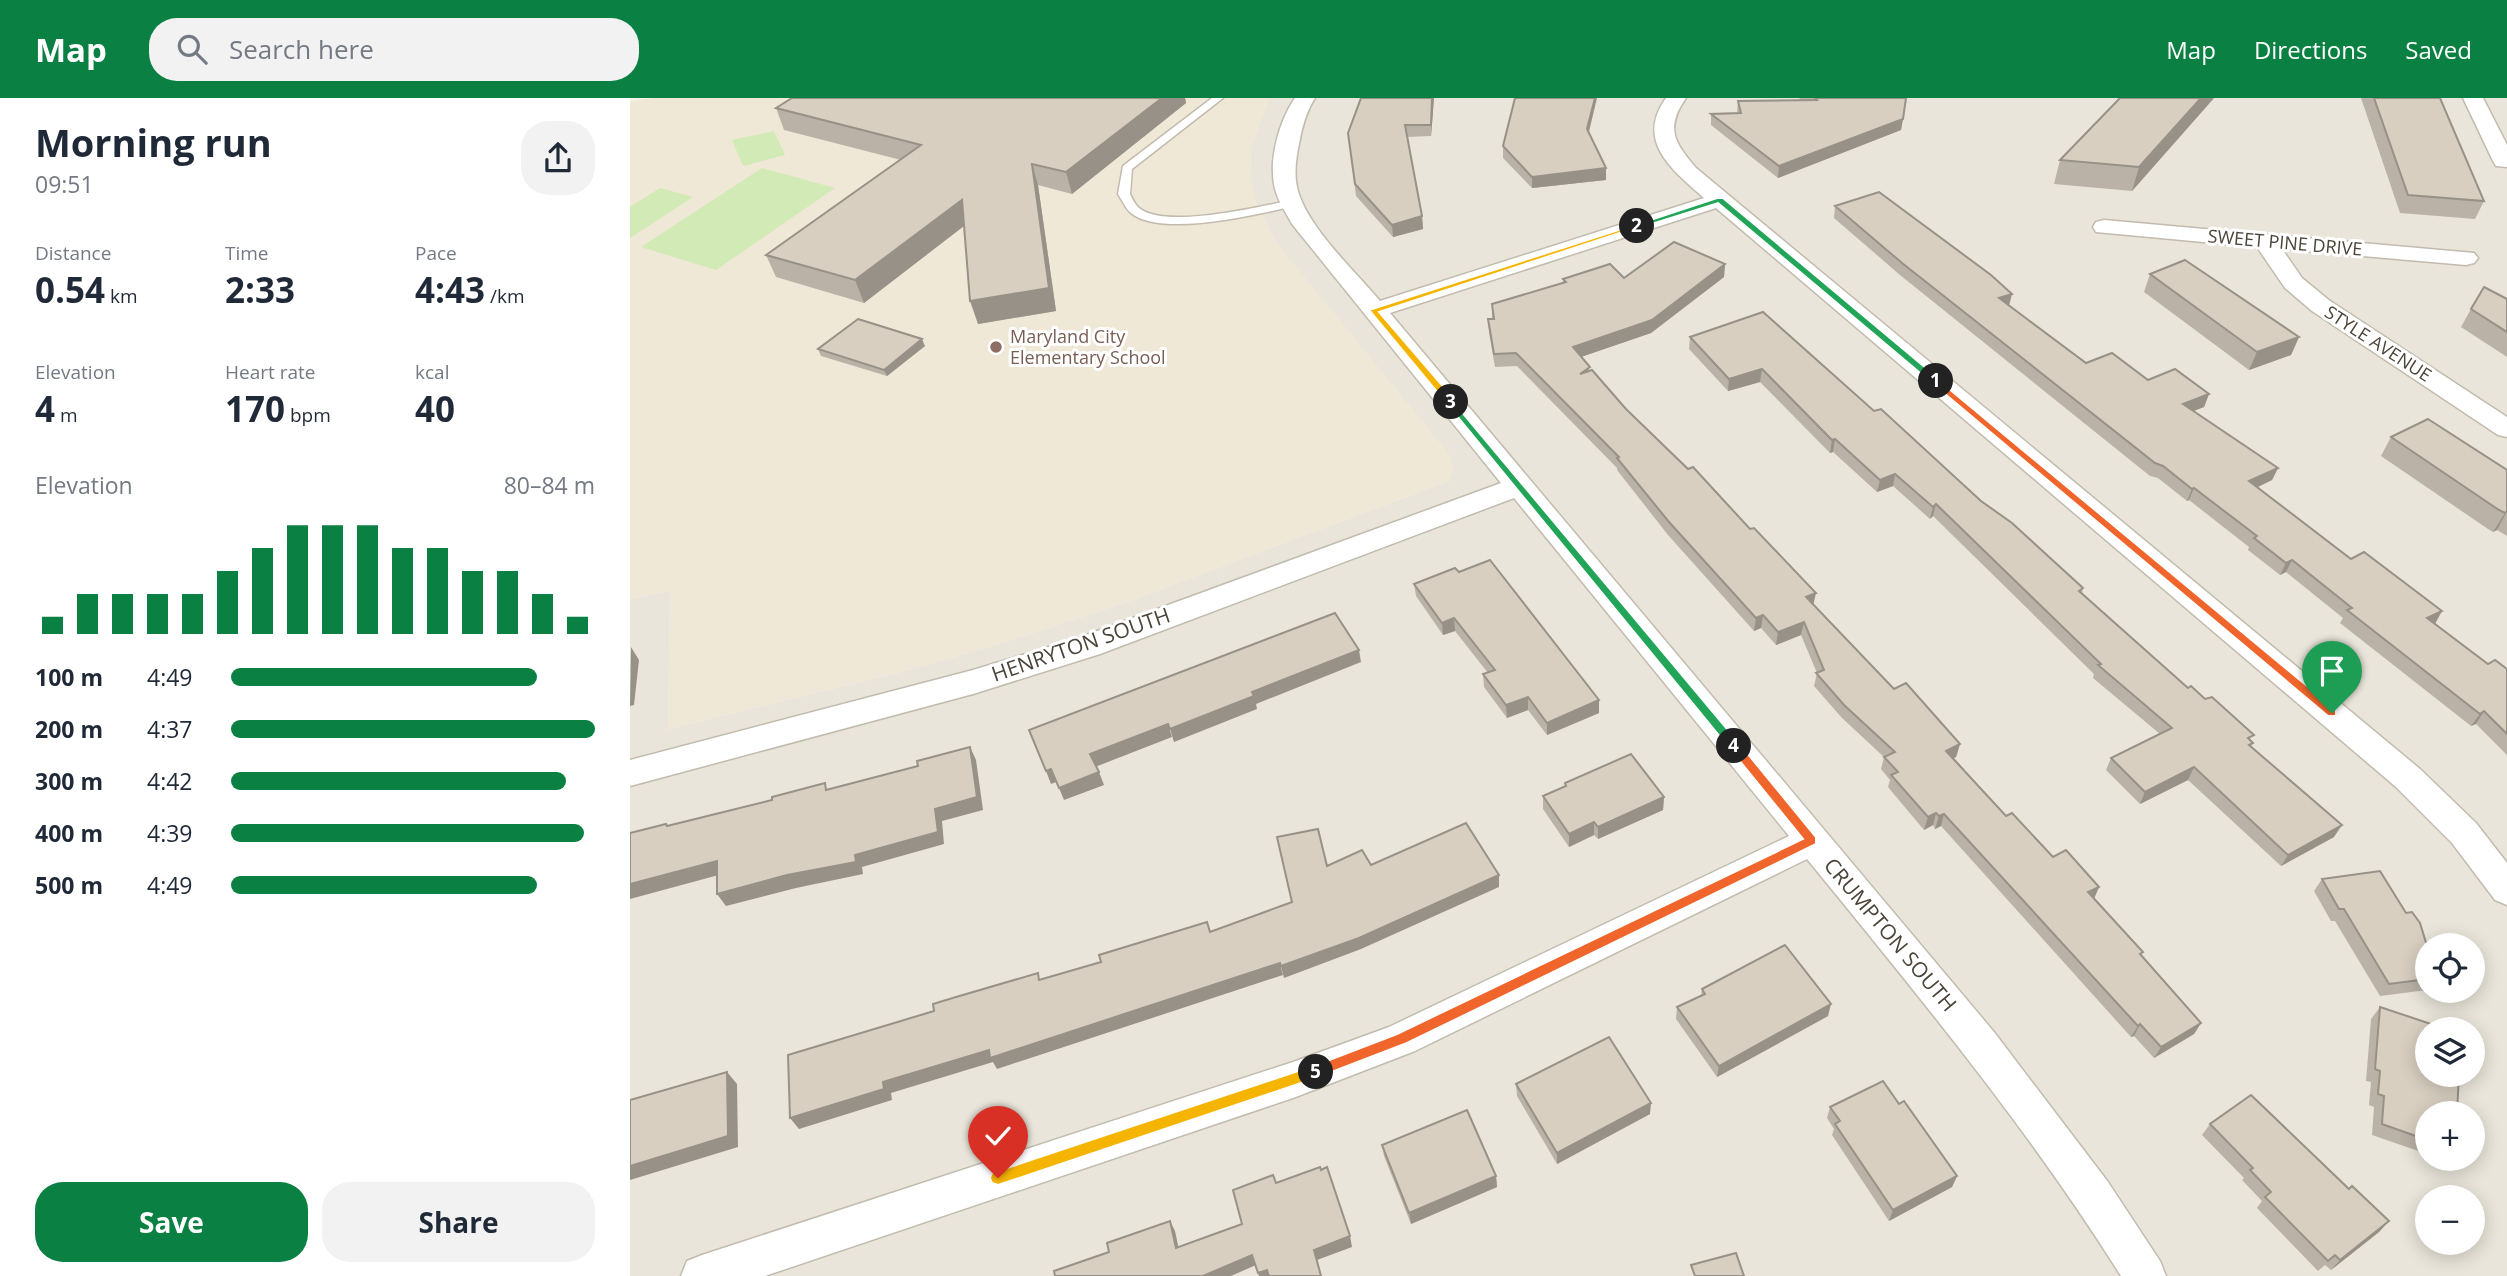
<!DOCTYPE html>
<html lang="en">
<head>
<meta charset="utf-8">
<style>
	:root { --surface:#fff; --page:#f2f2f3; --text:#1f2937; --muted:#747a83; --accent:#0b8043 }
	body { margin:0; font-family:"Open Sans",sans-serif; background:var(--page); color:var(--text); height:100vh; display:flex; flex-direction:column; font-size:26px; white-space:nowrap }
	* { box-sizing:border-box; margin:0 }
	p { font-size:23px; color:var(--muted) }
	.icon { flex:none; width:38px; height:38px; fill:none; stroke:currentColor; stroke-width:2; stroke-linecap:round; stroke-linejoin:round }
	.map { position:relative; flex:1; overflow:hidden }
	.sheet { display:flex; flex-direction:column; background:var(--surface); width:630px }
	.sheet>* { flex:none }
	.tools { position:absolute; left:1785px; top:835px; display:grid; gap:14px }
	.tools a { display:grid; place-items:center; width:70px; height:70px; border-radius:50%; background:var(--surface); box-shadow:0 4px 18px #0003; font-size:35px }
	.pin { position:absolute; display:grid; place-items:center; width:60px; height:60px; color:#fff; margin:-72px -30px; border-radius:50% 50% 50% 0; rotate:-45deg; box-shadow:0 0 7px #0007 }
	.pin .icon { rotate:45deg }
	.km { position:absolute; width:35px; height:35px; margin:-18px; border-radius:50%; background:#222; color:#fff; font-size:19px; line-height:35px; text-align:center }
	.round { display:grid; place-items:center; flex:none; width:74px; height:74px; border-radius:28px; background:var(--page) }
	.head { display:flex; align-items:center; justify-content:space-between; height:119px; padding:0 35px }
	h1 { font-size:38px; font-weight:700; line-height:52px }
	.metrics { display:grid; grid-template-columns:repeat(3,1fr); gap:10px; height:119px; padding:7px 35px }
	.metrics div { display:grid; align-content:center }
	.metrics b { font-size:35px; font-weight:700 }
	.metrics small { font-size:19px; font-weight:400 }
	.metrics p { font-size:19px }
	.chart { height:196px; padding:14px 35px }
	.chart p { display:flex; justify-content:space-between }
	.chart svg { width:100%; height:126px; margin-top:7px; stroke:var(--accent); stroke-width:6 }
	.primary-button { display:flex; gap:14px; margin-top:auto; padding:14px 35px }
	.primary-button a { flex:1; height:80px; border-radius:28px; background:var(--accent); color:#fff; font-size:28px; font-weight:700; line-height:80px; text-align:center }
	.primary-button a+a { background:var(--page); color:var(--text) }
	ul { padding:0 35px; list-style:none; font-size:23px }
	li { display:grid; grid-template-columns:112px 84px 1fr; align-items:center; height:52px }
	li i { height:18px; border-radius:9px; background:var(--accent) }
	header { display:flex; align-items:center; gap:42px; box-sizing:border-box; height:98px; padding:0 35px; background:var(--accent); color:#fff }
	header strong { font-size:33px }
	nav { display:flex; gap:38px; margin-inline-start:auto; font-size:24px }
	.search { width:490px; height:63px; background:var(--page); display:flex; align-items:center; gap:18px; box-sizing:border-box; padding:0 24px; border-radius:28px; color:var(--muted); font-size:26px }
	main { display:flex; flex:1; min-height:0 }
	.map>svg:first-child { display:block }
	.residential { fill:#eae5da; fill-rule:evenodd }
	.education { fill:#efe8d6 }
	.green { fill:#d2eab5 }
	.lines { fill:none; stroke-linecap:round; stroke-linejoin:round }
	.service-casing { stroke:#c2bbae; stroke-width:3 }
	.minor-casing { stroke:#c2bbae; stroke-width:3 }
	.service { fill:#fff; fill-rule:evenodd }
	.minor { fill:#fff; fill-rule:evenodd }
	.wall { fill:#bab2a6 }
	.shaded-wall { fill:#979187 }
	.building { fill:#d8cfc1; stroke:#979187; stroke-width:2 }
	.split-1 { fill:#f0652b; stroke:#fff; stroke-width:2 }
	.split-2 { fill:#22a559; stroke:#fff; stroke-width:2 }
	.split-3 { fill:#f5b400; stroke:#fff; stroke-width:2 }
	.split-4 { fill:#22a559; stroke:#fff; stroke-width:2 }
	.split-5 { fill:#f0652b; stroke:#fff; stroke-width:2 }
	.split-6 { fill:#f5b400; stroke:#fff; stroke-width:2 }
	.education-dot { fill:#8d6e63; stroke:#fff; stroke-width:2.5 }
	.labels { text-anchor:middle; stroke-width:6; stroke-linejoin:round; paint-order:stroke }
	.far-street-label { font-size:18px; fill:#4b4439; stroke:#fff }
	.far-education-label { font-size:18px; fill:#785e54; stroke:#fff; text-anchor:start }
	.street-label { font-size:21px; fill:#4b4439; stroke:#fff }
</style>
</head>
<body>
<header>
<strong>Map</strong>
<div class="search"><svg class="icon" aria-label="search" viewBox="0 0 24 24"><circle cx="10" cy="10" r="6"/><path d="M15 15l6 6"/></svg>Search here</div>
<nav><a>Map</a><a>Directions</a><a>Saved</a></nav>
</header>
<main>
<section class="sheet">
<div class="head"><div><h1>Morning run</h1><p>09:51</p></div><a class="round"><svg class="icon" aria-label="share" viewBox="0 0 24 24"><path d="M12 15V3M7 8l5-5 5 5M5 13v7h14v-7"/></svg></a></div>
<div class="metrics">
<div><p>Distance</p><b>0.54<small> km</small></b></div>
<div><p>Time</p><b>2:33</b></div>
<div><p>Pace</p><b>4:43<small> /km</small></b></div>
</div>
<div class="metrics">
<div><p>Elevation</p><b>4<small> m</small></b></div>
<div><p>Heart rate</p><b>170<small> bpm</small></b></div>
<div><p>kcal</p><b>40</b></div>
</div>
<div class="chart"><p><span>Elevation</span>80–84 m</p>
<svg viewBox="0 0 160 44" preserveAspectRatio="none"><path d="M5 44V38M15 44V30M25 44V30M35 44V30M45 44V30M55 44V22M65 44V14M75 44V6M85 44V6M95 44V6M105 44V14M115 44V14M125 44V22M135 44V22M145 44V30M155 44V38"/></svg>
</div>
<ul>
<li><b>100 m</b>4:49<i style="width:84%"></i></li>
<li><b>200 m</b>4:37<i style="width:100%"></i></li>
<li><b>300 m</b>4:42<i style="width:92%"></i></li>
<li><b>400 m</b>4:39<i style="width:97%"></i></li>
<li><b>500 m</b>4:49<i style="width:84%"></i></li>
</ul>
<div class="primary-button"><a>Save</a><a>Share</a></div>
</section>
<div class="map">
<svg width="1877" height="1178" viewBox="0 0 1877 1178">
	<rect width="100%" height="100%" fill="#f6f3ec"/>
	<path class="residential" d="M639,0H1877V1178H0V501L40,493L38,631L275,573L366,547L508,500L819,383L645,143L626,105L620,78L621,50ZM1797,847H1843V892H1797ZM1797,931H1843V976H1797ZM1797,1015H1843V1060H1797ZM1797,1099H1843V1144H1797Z"/>
	<path class="education" d="M24,0H639L621,50L620,78L626,105L645,143L819,356L824,371L819,383L508,500L366,547L275,573L38,631L40,493L0,501V3Z"/>
	<g class="green">
		<path d="M144,33L155,57L113,68L102,42Z"/>
		<path d="M132,70L205,90L86,172L11,149Z"/>
		<path d="M30,90L63,99L0,140V109Z"/>
	</g>
	<g class="lines">
		<g class="service-casing">
			<path id="service" d="M582,0H593L502,71L500,96C502,100 505,107 509,110C535,132 631,108 663,102L667,103V107C631,116 531,140 501,115C496,111 492,102 488,96L493,68Z"/>
		</g>
		<g class="minor-casing">
			<g id="minor">
				<path d="M665,0H685C676,14 672,29 669,46C666,60 664,75 667,89C675,127 725,173 750,203L1074,100C1042,72 1005,43 1036,0H1056C1035,30 1044,44 1066,70L1790,671L1846,725L1877,765V807L1865,802L1822,745L1766,689L1086,110L760,215L1364,934L1478,1084L1530,1163L1536,1178H1491C1398,1030 1287,896 1177,761L785,953L663,1000L135,1178H51L57,1163L72,1157L663,964L759,929L1159,738L884,400L470,556L343,596L0,688V662L343,572L448,540L871,385L662,126C656,115 648,103 645,91C638,63 649,23 665,0Z"/>
				<path d="M1833,0H1853L1877,47V69L1866,68L1863,63Z"/>
				<path d="M1474,122L1844,155L1848,160L1844,165L1836,167L1652,151L1672,180L1700,203L1877,319V339L1868,337L1682,213L1655,190L1627,149L1466,134L1463,129L1466,124Z"/>
			</g>
		</g>
		<use href="#service" class="service"/>
		<use href="#minor" class="minor"/>
	</g>
	<g class="wall">
		<path d="M162,0H555L556,5L442,96L408,87L426,213L348,226L334,128L234,205L146,179L136,157L271,62L154,32L146,10Z"/>
		<path d="M804,0L801,38L777,39L792,118L793,131L763,139L726,98L718,35Z"/>
		<path d="M1169,0H1276L1271,32L1148,80L1081,27V16L1107,15L1108,3L1171,2Z"/>
		<path d="M1584,0L1502,93L1424,86L1430,62Z"/>
		<path d="M1731,0H1810L1854,103L1845,121L1770,115Z"/>
		<path d="M958,35L976,70V82L902,90L873,60V48Z"/>
		<path d="M1205,108L1379,207L1456,265L1579,296L1574,309L1563,313L1648,370L1642,382L1627,389L1858,566L1877,571V657L1846,626L1841,628L1710,525L1713,520L1656,474L1650,477L1618,452L1619,449L1559,402L1557,403L1528,380L1520,378L1270,177L1204,120Z"/>
		<path d="M1095,166L1094,179L1021,235L951,259L960,273L1264,591L1330,646L1326,659L1324,660L1376,718L1423,759L1464,801L1513,854L1511,857L1571,925L1564,936L1524,960L1504,938L1501,939L1311,728L1305,731L1303,727L1294,732L1258,689L1260,682L1251,671L1254,659L1212,620L1184,588L1187,575L1171,537L1146,547L1131,530L1124,533L1038,437L987,372V370L887,268L865,269L859,234L858,221H862V206L933,185V181L994,180Z"/>
		<path d="M1520,176L1669,239L1661,257L1619,272L1514,194Z"/>
		<path d="M1877,201V259L1831,229L1841,211Z"/>
		<path d="M1060,239L1244,313L1453,490L1452,495L1558,590L1621,643L1623,645L1621,648L1704,739L1651,768L1558,682L1510,706L1476,672L1481,660L1530,636L1463,580L1464,576L1303,418L1300,421L1263,388L1247,394L1203,354L1200,355L1130,284L1098,293L1059,251Z"/>
		<path d="M295,248L257,278L191,258L188,251Z"/>
		<path d="M1761,339L1877,372V438L1867,432L1863,434L1858,431L1751,358Z"/>
		<path d="M829,474L969,602V615L917,637L898,612L877,620L854,589L853,576L858,575L825,533L813,537L786,498L784,486Z"/>
		<path d="M935,685L1034,699L1033,712L968,741L964,737L939,749L913,711V698L935,689Z"/>
		<path d="M1692,781L1797,848V853L1796,855L1797,857V892L1750,898L1705,823H1701L1684,793Z"/>
		<path d="M1072,891L1198,918L1087,979L1046,921L1047,909L1071,898Z"/>
		<path d="M1750,909L1797,1015V1056L1742,1037L1744,1009L1739,1007L1741,984L1736,983L1741,921Z"/>
		<path d="M886,986L1020,1016L927,1066L887,998Z"/>
		<path d="M1269,1006L1327,1078L1322,1089L1259,1123L1202,1037L1204,1031L1197,1020L1200,1009Z"/>
		<path d="M1580,1026L1719,1091L1759,1123L1749,1134L1701,1172L1695,1167L1688,1173L1627,1110L1632,1103L1612,1082L1614,1080L1572,1037Z"/>
		<path d="M752,1047L866,1078L867,1089L781,1126L754,1058Z"/>
	</g>
	<g class="shaded-wall">
		<path d="M532,0H555L556,5L442,96L436,74Z"/>
		<path d="M802,0H804L801,38V27Z"/>
		<path d="M965,0H967L957,42V31Z"/>
		<path d="M1571,0H1584L1502,93L1509,69Z"/>
		<path d="M1273,21L1271,32L1148,80L1149,68Z"/>
		<path d="M402,66L408,87L426,213L348,226L340,203Z"/>
		<path d="M976,70V82L902,90V79Z"/>
		<path d="M332,102L339,124L234,205L225,182Z"/>
		<path d="M792,118L793,131L763,139L762,127Z"/>
		<path d="M1095,166L1094,179L1021,235L942,262L943,249Z"/>
		<path d="M1382,196L1379,208L1369,200Z"/>
		<path d="M1669,239L1661,257L1619,272L1627,254Z"/>
		<path d="M292,241L295,248L257,278L254,272Z"/>
		<path d="M1132,271L1130,284L1098,293L1099,281Z"/>
		<path d="M1579,296L1574,309L1548,319L1553,306Z"/>
		<path d="M1205,341L1203,354L1200,355L1202,342Z"/>
		<path d="M1648,370L1642,382L1614,396L1619,383Z"/>
		<path d="M1265,376L1263,388L1247,394L1250,382Z"/>
		<path d="M1564,390L1559,402L1557,403L1562,391Z"/>
		<path d="M1306,406L1303,418L1300,421L1303,409Z"/>
		<path d="M1877,413L1867,432L1863,434L1875,415Z"/>
		<path d="M1662,462L1656,474L1650,477L1656,465Z"/>
		<path d="M1186,495L1183,508L1176,499Z"/>
		<path d="M1812,513L1805,526L1797,520Z"/>
		<path d="M1133,517L1131,530L1124,533L1126,520Z"/>
		<path d="M824,520L825,533L813,537L812,525Z"/>
		<path d="M1174,524L1171,537L1146,547L1148,534Z"/>
		<path d="M1,549L9,562L4,607L0,608Z"/>
		<path d="M729,552L731,564L626,606L627,611L544,644L540,631L622,594Z"/>
		<path d="M898,599V612L877,620L876,607Z"/>
		<path d="M969,602V615L917,637V625Z"/>
		<path d="M1854,613L1846,626L1841,628L1850,616Z"/>
		<path d="M538,626L542,639L465,669L460,656Z"/>
		<path d="M1330,646L1326,659L1313,665L1316,653Z"/>
		<path d="M340,649L346,662L353,712L312,723L314,746L232,769L233,776L166,790L96,808L87,796L225,757L305,711Z"/>
		<path d="M1564,669L1558,682L1510,706L1515,694Z"/>
		<path d="M421,671L426,684L421,686L416,673Z"/>
		<path d="M469,674L474,687L434,702L429,690Z"/>
		<path d="M1034,699L1033,712L968,741V729Z"/>
		<path d="M1306,715L1303,727L1294,732L1298,719Z"/>
		<path d="M1314,716L1311,728L1305,731L1309,718Z"/>
		<path d="M964,724V737L939,749V736Z"/>
		<path d="M1712,727L1704,739L1651,768L1658,757Z"/>
		<path d="M87,763L96,775L0,801V786Z"/>
		<path d="M869,777V789L731,851L654,880L651,868Z"/>
		<path d="M1469,789L1464,801L1458,794Z"/>
		<path d="M650,865L653,877L367,971L363,964L261,995L262,1002L169,1031L160,1020L253,984Z"/>
		<path d="M1201,906L1198,918L1087,979L1089,968Z"/>
		<path d="M1571,925L1564,936L1524,960L1531,949Z"/>
		<path d="M1510,926L1504,938L1501,939L1508,928Z"/>
		<path d="M97,974L107,986L108,1049L0,1082V1068Z"/>
		<path d="M1021,1005L1020,1016L927,1066V1055Z"/>
		<path d="M866,1078L867,1089L781,1126L779,1115Z"/>
		<path d="M1327,1078L1322,1089L1259,1123L1263,1112Z"/>
		<path d="M540,1123L545,1133L551,1161L546,1150Z"/>
		<path d="M1759,1123L1749,1134L1701,1172L1710,1162Z"/>
		<path d="M720,1138L722,1149L687,1162L684,1152Z"/>
		<path d="M622,1157L626,1167L601,1178H573Z"/>
		<path d="M637,1172L639,1178H629L628,1175Z"/>
	</g>
	<g class="building">
		<path d="M162,0H532L436,74L402,66L419,190L340,203L332,102L225,182L136,157L291,47L146,10Z"/>
		<path d="M731,0H802L801,27H775L792,118L762,127L725,86L718,35Z"/>
		<path d="M885,0H965L957,31L976,70L902,79L873,48Z"/>
		<path d="M1185,0H1276L1273,21L1149,68L1081,16L1111,15L1108,3L1187,2Z"/>
		<path d="M1490,0H1571L1509,69L1430,62Z"/>
		<path d="M1744,0H1810L1854,103L1778,97Z"/>
		<path d="M1249,94L1361,177L1382,196L1369,200L1456,265L1482,255L1518,282L1545,271L1579,296L1553,306L1648,370L1619,383L1721,461L1734,454L1812,513L1797,520L1858,566L1865,562L1877,571V636L1854,613L1850,616L1717,512L1722,510L1662,462L1656,465L1624,440L1627,438L1564,390L1562,391L1533,368L1525,365L1272,165L1205,108Z"/>
		<path d="M1044,144L1095,166L1022,222L943,249L960,269L950,276L962,272L996,311L1058,371L1063,369L1120,431L1124,430L1186,495L1176,499L1264,591L1276,585L1330,646L1316,653L1376,718L1382,715L1423,759L1436,752L1469,789L1458,794L1513,854L1510,856L1571,925L1531,949L1510,926L1508,928L1314,716L1309,718L1306,715L1298,719L1261,677L1268,674L1254,659L1265,654L1214,607L1186,575L1194,572L1174,524L1148,534L1133,517L1126,520L1039,424L987,360L989,359L886,255L864,256L858,221H864L862,206L936,184L933,181L980,166L994,180Z"/>
		<path d="M1555,162L1669,239L1627,254L1520,176Z"/>
		<path d="M1854,189L1877,201V234L1841,211Z"/>
		<path d="M1133,214L1244,313L1251,311L1351,403L1382,425L1453,490L1449,493L1558,590L1561,588L1575,601L1582,599L1624,637L1618,640L1623,645L1619,647L1712,727L1658,757L1564,669L1515,694L1481,660L1542,630L1468,567L1471,566L1306,406L1303,409L1265,376L1250,382L1205,341L1202,342L1132,271L1099,281L1060,239Z"/>
		<path d="M228,221L292,241L254,272L188,251Z"/>
		<path d="M1798,321L1877,372V413L1875,415L1869,412L1761,339Z"/>
		<path d="M860,462L969,602L917,625L898,599L876,607L853,576L865,572L824,520L812,525L784,486L825,470L829,474Z"/>
		<path d="M705,515L729,552L622,594L624,598L540,631L538,626L460,656L469,674L429,690L421,671L416,673L399,632Z"/>
		<path d="M340,649L347,699L305,711L308,734L225,757L226,764L157,777L87,796V763L0,786V735L36,726L37,728L142,702V699L195,685L196,692L288,668L287,663Z"/>
		<path d="M1001,656L1034,699L968,729L964,724L939,736L913,698L936,688L935,685Z"/>
		<path d="M836,725L869,777L729,840L651,868L650,865L360,960L359,952L253,984L254,991L160,1020L158,957L304,913L303,906L326,899L408,875L409,882L471,864L469,857L577,824L580,834L662,804L647,739L688,731L697,768L732,752L741,767Z"/>
		<path d="M1750,773L1776,815L1782,814L1790,825L1797,848V852H1795L1797,857V881L1759,886L1714,811H1709L1692,781Z"/>
		<path d="M1155,847L1201,906L1089,968L1047,909L1075,896L1072,891Z"/>
		<path d="M1750,909L1816,931H1797V976H1829L1827,1015H1797V1042L1752,1026L1754,998L1748,996L1750,973L1745,971Z"/>
		<path d="M979,939L1021,1005L927,1055L886,986Z"/>
		<path d="M97,974L98,1038L0,1068V1002Z"/>
		<path d="M1253,983L1269,1006L1274,1003L1327,1078L1263,1112L1205,1026L1210,1023L1200,1009Z"/>
		<path d="M1621,997L1719,1091L1722,1088L1759,1123L1710,1162L1705,1157L1698,1163L1635,1099L1641,1094L1620,1072L1623,1070L1580,1026Z"/>
		<path d="M837,1012L866,1078L779,1115L752,1047Z"/>
		<path d="M690,1069L691,1072L697,1069L720,1138L684,1152L691,1178H639L637,1172L628,1175L622,1157L573,1178H425L424,1173L479,1154L477,1145L540,1123L546,1150L612,1126L603,1092L643,1077L646,1085Z"/>
		<path d="M1106,1155L1114,1178H1065L1061,1167Z"/>
	</g>
	<path class="split-1" d="M1306,280L1706,612V618H1698L1302,285V281Z"/>
	<path class="split-2" d="M1087,100H1093L1309,281V285H1302L1088,105L1009,130L1002,128Z"/>
	<path class="split-3" d="M1004,127L1011,128L749,214L824,301V306H817L739,212Z"/>
	<path class="split-4" d="M821,301L1108,644V651H1100L817,306L816,304Z"/>
	<path class="split-5" d="M1104,643L1108,644L1186,739V746L777,945L686,980L681,978V969L767,936L1173,741L1100,651V644Z"/>
	<path class="split-6" d="M686,967L693,974L686,980L368,1087L362,1085L360,1080L362,1075Z"/>
	<circle class="education-dot" cx="366" cy="249" r="7"/>
	<g class="labels">
		<g class="far-street-label">
			<text transform="translate(1655 145) rotate(5)" y="6">SWEET PINE DRIVE</text>
			<text transform="translate(1748 246) rotate(33)" y="6">STYLE AVENUE</text>
		</g>
		<g class="far-education-label">
			<text x="380" y="245">Maryland City<tspan x="380" dy="21">Elementary School</tspan></text>
		</g>
		<g class="street-label">
			<text transform="translate(451 547) rotate(-19)" y="7">HENRYTON SOUTH</text>
			<text transform="translate(1260 837) rotate(50)" y="7">CRUMPTON SOUTH</text>
		</g>
	</g>
</svg>
<div class="tools">
<a><svg class="icon" aria-label="locate" viewBox="0 0 24 24"><circle cx="12" cy="12" r="6"/><path d="M12 2v4M12 18v4M2 12h4M18 12h4"/></svg></a>
<a><svg class="icon" aria-label="layers" viewBox="0 0 24 24"><path d="M12 4l9 5-9 5-9-5zM3 14l9 5 9-5"/></svg></a>
<a>+</a>
<a>−</a>
</div>
<div class="pin" style="left:1702px;top:615px;background:#1e9e55"><svg class="icon" aria-label="arrive" viewBox="0 0 24 24"><path d="M6 21V4h12l-3 4 3 4H6"/></svg></div>
<div class="pin" style="left:368px;top:1080px;background:#d93025"><svg class="icon" aria-label="check" viewBox="0 0 24 24"><path d="M5 12l5 5 9-10"/></svg></div>
<b class="km" style="left:1306px;top:283px">1</b>
<b class="km" style="left:1007px;top:128px">2</b>
<b class="km" style="left:821px;top:304px">3</b>
<b class="km" style="left:1104px;top:648px">4</b>
<b class="km" style="left:686px;top:974px">5</b>
</div>
</main>
</body>
</html>
